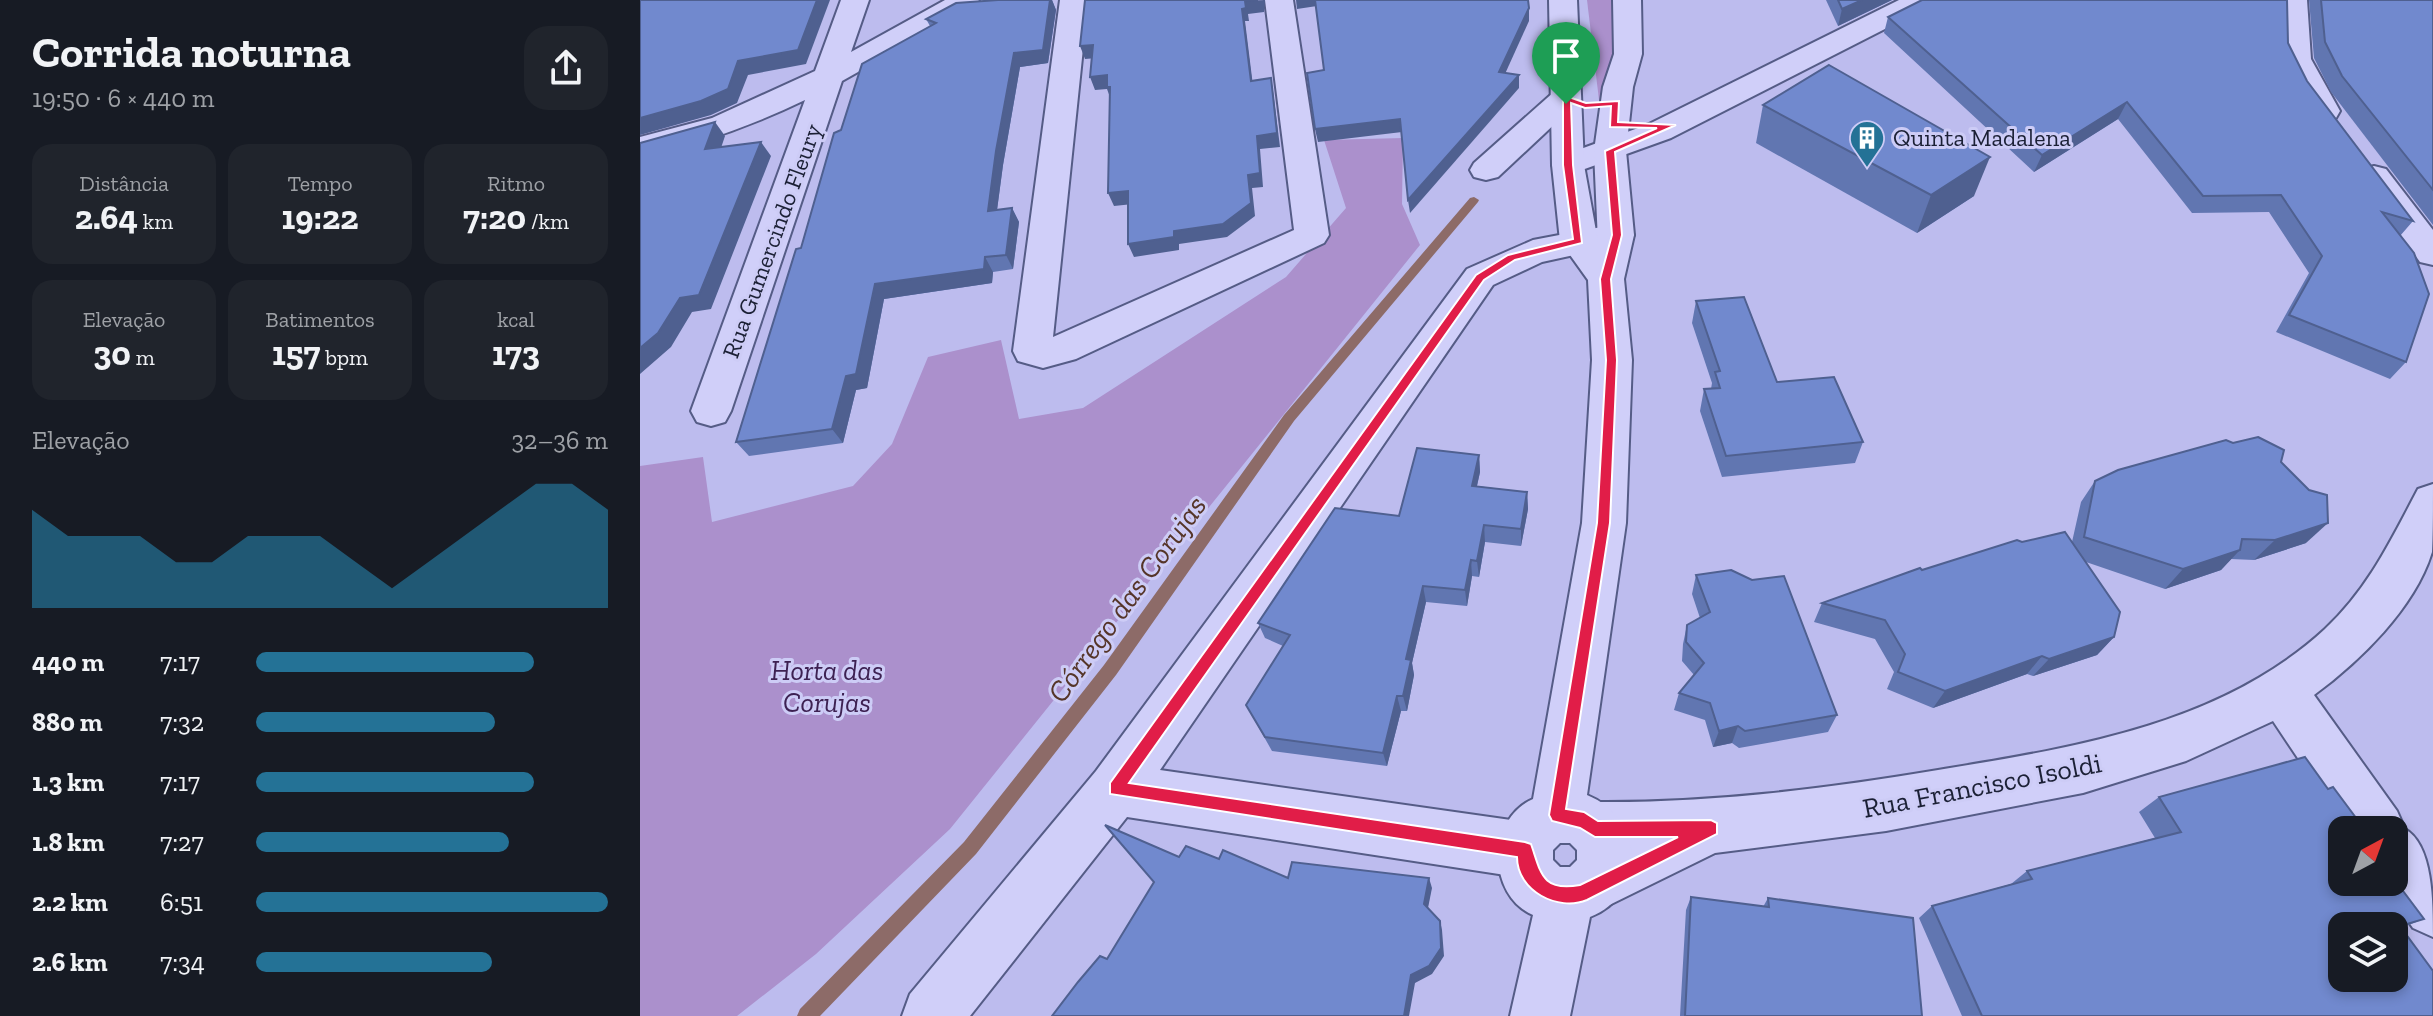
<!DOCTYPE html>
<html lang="pt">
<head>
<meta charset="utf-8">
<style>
	:root { --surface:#171b24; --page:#20242c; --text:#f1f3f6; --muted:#9ea1a6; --accent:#247296 }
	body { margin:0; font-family:"Zilla Slab",serif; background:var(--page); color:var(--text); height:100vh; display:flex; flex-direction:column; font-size:30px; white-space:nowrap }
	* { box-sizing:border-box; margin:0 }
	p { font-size:26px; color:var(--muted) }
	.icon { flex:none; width:44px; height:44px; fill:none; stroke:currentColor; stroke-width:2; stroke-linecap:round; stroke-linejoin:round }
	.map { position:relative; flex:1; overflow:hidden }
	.panel { display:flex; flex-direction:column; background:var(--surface); width:640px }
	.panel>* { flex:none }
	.needle { width:52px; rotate:41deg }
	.controls { position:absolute; left:1688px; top:816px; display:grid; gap:16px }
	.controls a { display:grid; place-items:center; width:80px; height:80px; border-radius:16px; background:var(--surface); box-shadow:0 4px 12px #0003; font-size:40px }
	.pin { position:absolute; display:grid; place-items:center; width:68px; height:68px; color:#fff; margin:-82px -34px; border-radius:50% 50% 50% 0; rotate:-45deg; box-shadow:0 0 8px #0007 }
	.pin .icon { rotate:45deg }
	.round { display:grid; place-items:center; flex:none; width:84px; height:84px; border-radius:24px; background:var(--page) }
	.summary { display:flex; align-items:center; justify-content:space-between; height:136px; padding:0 32px }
	h1 { font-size:44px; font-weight:800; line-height:60px }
	.metrics { display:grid; grid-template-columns:repeat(3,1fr); gap:12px; height:136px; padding:8px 32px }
	.metrics div { display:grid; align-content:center; border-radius:20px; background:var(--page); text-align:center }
	.metrics b { font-size:34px; font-weight:800 }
	.metrics small { font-size:22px; font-weight:400 }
	.metrics p { font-size:22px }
	.chart { height:224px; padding:16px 32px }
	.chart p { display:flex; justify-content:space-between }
	.chart svg { width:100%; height:144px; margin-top:8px; fill:var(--accent); opacity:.7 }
	ul { padding:0 32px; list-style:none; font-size:26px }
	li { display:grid; grid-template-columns:128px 96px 1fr; align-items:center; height:60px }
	li i { height:20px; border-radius:10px; background:var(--accent) }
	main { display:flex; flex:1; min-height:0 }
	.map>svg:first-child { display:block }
	.green { fill:#ab90cc }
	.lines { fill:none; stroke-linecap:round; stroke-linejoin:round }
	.stream { fill:#8d6b68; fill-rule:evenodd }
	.minor-casing { stroke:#555c86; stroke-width:4 }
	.tertiary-casing { stroke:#555c86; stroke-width:4 }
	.minor { fill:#d0cff9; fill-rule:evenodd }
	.tertiary { fill:#d0cff9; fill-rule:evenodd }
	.wall { fill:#6176b1 }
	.shaded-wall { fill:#4f6090 }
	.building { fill:#7189ce; stroke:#4f6090; stroke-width:2; fill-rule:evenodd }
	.route { fill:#e11d48; stroke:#fff; stroke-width:2; fill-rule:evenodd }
	.labels { text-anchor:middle; stroke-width:6; stroke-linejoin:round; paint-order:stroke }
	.far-poi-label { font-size:24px; fill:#1b2035; stroke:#cdccf6; text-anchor:start }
	.far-street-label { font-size:24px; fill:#1b2035; stroke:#cdccf6 }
	.park-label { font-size:28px; font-style:italic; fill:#3d2152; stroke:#cdccf6 }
	.street-label { font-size:28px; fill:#1b2035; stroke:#cdccf6 }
	.water-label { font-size:30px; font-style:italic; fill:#553529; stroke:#cdccf6 }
</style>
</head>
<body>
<main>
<section class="panel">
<div class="summary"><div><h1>Corrida noturna</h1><p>19:50 · 6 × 440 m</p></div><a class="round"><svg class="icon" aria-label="share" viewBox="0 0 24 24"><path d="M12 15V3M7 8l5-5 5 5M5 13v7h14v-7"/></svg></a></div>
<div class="metrics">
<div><p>Distância</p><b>2.64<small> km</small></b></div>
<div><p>Tempo</p><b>19:22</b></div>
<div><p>Ritmo</p><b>7:20<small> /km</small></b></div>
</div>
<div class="metrics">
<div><p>Elevação</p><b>30<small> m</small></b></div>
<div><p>Batimentos</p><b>157<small> bpm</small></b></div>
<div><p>kcal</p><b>173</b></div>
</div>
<div class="chart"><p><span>Elevação</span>32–36 m</p>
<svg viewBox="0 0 160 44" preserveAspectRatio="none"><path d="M0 44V14L10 22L20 22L30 22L40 30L50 30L60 22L70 22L80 22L90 30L100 38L110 30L120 22L130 14L140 6L150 6L160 14V44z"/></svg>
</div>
<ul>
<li><b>440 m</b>7:17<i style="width:79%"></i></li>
<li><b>880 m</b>7:32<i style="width:68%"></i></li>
<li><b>1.3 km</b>7:17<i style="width:79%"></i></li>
<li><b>1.8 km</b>7:27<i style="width:72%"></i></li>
<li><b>2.2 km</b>6:51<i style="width:100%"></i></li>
<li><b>2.6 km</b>7:34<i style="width:67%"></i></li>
</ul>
</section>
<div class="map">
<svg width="1793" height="1016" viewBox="0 0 1793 1016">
	<rect width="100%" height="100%" fill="#bdbcee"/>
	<g class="green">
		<path d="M947,0H976L977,98L959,100Z"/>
		<path d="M763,138L762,204L780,245L310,829L176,954L97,1016H0V466L63,457L72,522L213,486L252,444L288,357L361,340L379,419L443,408L646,277L706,208L684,140Z"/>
	</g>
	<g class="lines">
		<path class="stream" d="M834,197L839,200L838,202L654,421L476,675L336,854L180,1016H157L160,1009L324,842L464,665L644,415L830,198Z"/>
		<g class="minor-casing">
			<g id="minor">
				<path d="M201,0H229L211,52L305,0H339L335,6L202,81L91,411L85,422L71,426L57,422L51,411L165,100C111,126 58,145 0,157V137L72,118L175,71Z"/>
				<path d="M420,0H448L413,337L654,230L625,0H653L689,235L684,243L436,359L403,368L378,361L373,351Z"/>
				<path d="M1259,0H1294L1290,6L1031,138L928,175L916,172L912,165L916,158L1009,124Z"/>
				<path d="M1639,0H1667L1671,59L1700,111L1696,118H1674L1641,59Z"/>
				<path d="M926,88L937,91L941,97L937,103L858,177L846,180L834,177L830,170L834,163L915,91Z"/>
				<path d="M1734,166L1746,169L1793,230V265L1780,262L1718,176L1722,169Z"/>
				<path d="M977,224L989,227L994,235L989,243L902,262L853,285L520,770L885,822L905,830L913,850L905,870L885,878L487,817L330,1016H262L270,994L456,771L827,269L893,240Z"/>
				<path d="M1793,484C1793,504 1793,533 1792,552C1775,608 1719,662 1674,695L1757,811L1765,829C1793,845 1793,902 1793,937L1773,928L1741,882H1754V830H1706L1633,721L1546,761L1443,793L1246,831L1075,853L955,912L935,904L927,884L935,864L953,855L936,848L928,829L936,810L955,802C1071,803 1184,789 1298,770C1432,748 1581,725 1685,629C1728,589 1751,540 1778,489Z"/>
			</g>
		</g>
		<g class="tertiary-casing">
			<path id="tertiary" d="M909,0H937L944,165L958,242L954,151L963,87L974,54L973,0H1001L1002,54L993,87L986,151L994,235L984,279L992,360L986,523L947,795C1004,818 1009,893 950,917L930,1016H870L893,915C847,895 847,819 893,799L942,523L952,360L948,280L920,241L912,165ZM920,843H930L937,850V860L930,867H920L913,860V850Z"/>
		</g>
		<use href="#minor" class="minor"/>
		<use href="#tertiary" class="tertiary"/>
	</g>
	<g class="wall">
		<path d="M358,0H412L416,10L408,63L380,67L363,165L357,210L372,208L379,222L373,269L353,272L352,283L244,299L227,388L216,390L203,443L109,456L96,442L201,130L290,26L286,19Z"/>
		<path d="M1186,0H1252L1198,26Z"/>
		<path d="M1669,0H1793V225L1691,92L1674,58Z"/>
		<path d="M1248,17L1648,43L1667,81L1773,221L1760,236L1766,362L1750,379L1636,332L1669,273L1629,212L1552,213L1478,119L1394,172L1244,33Z"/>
		<path d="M1123,105L1334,196L1277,233L1116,143Z"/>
		<path d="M1056,301L1137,382L1223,442L1215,463L1082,477L1060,411L1064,389H1071L1072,383L1052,323Z"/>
		<path d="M839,455L840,472L837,486L887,492L888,509L881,546L845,542L839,577L832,576L827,606L786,602L772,663L774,675L767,711H761L747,766L632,751L606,705L643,646L625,638L618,623Z"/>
		<path d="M1641,462L1666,543L1614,560L1591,559L1581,570L1525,589L1446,562L1474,637L1457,655L1393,676L1387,674L1293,708L1247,689L1254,672L1235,639L1174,622L1182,603L1382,542H1432L1441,502L1455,481Z"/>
		<path d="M1056,575L1197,715L1188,732L1099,748L1092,743L1073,747L1065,720L1034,710L1039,693L1054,675L1042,661L1043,644L1047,625L1060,618L1052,594Z"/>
		<path d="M1519,797L1702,830L1784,919L1761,928L1793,1016H1322L1279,918L1292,906L1371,884L1387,871L1515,838L1499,812Z"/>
		<path d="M1051,897L1123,907L1128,898L1282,1016H1040L1046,910Z"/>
	</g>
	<g class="shaded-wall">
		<path d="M177,0H190L166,64L108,75L97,103L71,115L0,135V118L98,61Z"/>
		<path d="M410,0H412L416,10L408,63L380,67L363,165L355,225L348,211L356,151L374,53Z"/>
		<path d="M625,0L624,12L608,14L609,21H605L614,94L611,81L602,9L605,1Z"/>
		<path d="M656,0H676L677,6L657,9Z"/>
		<path d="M1222,0H1252L1198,26L1202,9Z"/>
		<path d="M889,8V21L860,85L859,72Z"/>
		<path d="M453,45L457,58L445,59L440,46Z"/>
		<path d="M467,75L470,89L471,100L467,89L455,90L450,77Z"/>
		<path d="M879,75V88L770,213L768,200Z"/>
		<path d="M631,78L633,91L640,147L620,149L623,187L612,188L615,216L587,237L539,244V250L494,257L488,244L534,231L608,175Z"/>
		<path d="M1487,102L1478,119L1394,172L1402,155Z"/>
		<path d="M760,119L762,132L678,142L675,129Z"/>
		<path d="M75,122L85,136L76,163L65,149Z"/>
		<path d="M121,142L131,156L71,309L52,312L31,347L0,374V348Z"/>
		<path d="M1350,157L1334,196L1277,233L1291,195Z"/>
		<path d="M488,191L493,204L474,206L468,193Z"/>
		<path d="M372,208L379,222L373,269L366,255Z"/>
		<path d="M345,257L353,272L352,283L244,299L227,388L216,390L203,443L192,429L206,376L235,284Z"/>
		<path d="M839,455L840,472L833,503L832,486Z"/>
		<path d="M887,492L888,509L881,546V529Z"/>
		<path d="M1688,523L1666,543L1614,560L1635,540Z"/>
		<path d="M844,525L845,542L839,577L837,561Z"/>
		<path d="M1600,550L1581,570L1525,589L1543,569Z"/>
		<path d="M831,560L832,576L827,606L825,590Z"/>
		<path d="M783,586L786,602L772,663L774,675L767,711L763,696L766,659Z"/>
		<path d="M1474,637L1457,655L1393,676L1409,659Z"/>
		<path d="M1402,656L1387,674L1293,708L1305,691Z"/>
		<path d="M757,696L761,711L747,766L743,753Z"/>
		<path d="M1098,726L1092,743L1073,747L1079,731Z"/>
		<path d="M789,878L792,888L787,913L784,904Z"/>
		<path d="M800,921L802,930L804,956L792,974L775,983L769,1016H764L771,975Z"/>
	</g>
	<g class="building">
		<path d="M0,0H177L158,50L98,61L88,89L61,101L0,118Z"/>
		<path d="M358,0H410L403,50L374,53L356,151L348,211L372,208L366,255L345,257L344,269L235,284L216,374L206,376L192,429L96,442L156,249L161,248L194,133L201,130L222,64L296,23L286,19L316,3Z"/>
		<path d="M445,0H618L605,1L606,8L602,9L611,81L631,78L637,133L617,136L620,173L608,175L611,203L583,224L534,231V237L488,244V191L468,193L470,87H467V75L450,77L453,45L440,46Z"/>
		<path d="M675,0H888L889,8L859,72L879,75L768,200L760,119L675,129L667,73L684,70Z"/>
		<path d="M1198,0H1222L1202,9Z"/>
		<path d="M1282,0H1647L1648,43L1667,81L1773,221L1742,212L1774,253L1789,294L1766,362L1649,315L1682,256L1641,195L1563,196L1487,102L1402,155L1248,17Z"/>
		<path d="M1681,0H1793V190L1702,76L1685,42Z"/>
		<path d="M1189,65L1350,157L1291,195L1123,105Z"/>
		<path d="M75,122L65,149L121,142L59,295L40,298L18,333L0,348V143Z"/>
		<path d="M1104,297L1137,382L1194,377L1223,442L1086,456L1064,389L1080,388L1075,372L1080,371L1056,301Z"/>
		<path d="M1618,437L1644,450L1641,462L1669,490L1687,495L1688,523L1635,540L1602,539L1600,550L1543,569L1444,537L1455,481L1478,470L1586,440L1593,443Z"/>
		<path d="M777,448L839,455L832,486L887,492L881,529L844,525L837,561L831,560L825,590L783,586L766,659L771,660L763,696H757L743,753L625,737L606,705L650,635L618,623L695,508L759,516Z"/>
		<path d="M1425,532L1480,612L1474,637L1409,659L1402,656L1305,691L1258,672L1265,654L1245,620L1182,603L1280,568L1282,570L1377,540L1382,542Z"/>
		<path d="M1091,570L1112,580L1144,576L1197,715L1105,731L1098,726L1079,731L1070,703L1039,693L1064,663L1046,642L1047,625L1070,612L1056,575Z"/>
		<path d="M1665,757L1688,789L1693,787L1725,830H1702V882H1754V879L1784,919L1760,926L1793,971V1016H1342L1292,906L1392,879L1387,871L1541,832L1519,797ZM1702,926H1754V978H1702Z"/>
		<path d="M465,825L539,857L546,846L579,859L583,850L648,878L652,862L789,878L784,904L800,921L801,948L789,966L771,975L764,1016H412L438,982L460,956L467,959L514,882Z"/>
		<path d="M1051,897L1129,907L1128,898L1273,918L1282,1016H1045Z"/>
	</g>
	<path class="route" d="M923,95L946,103L979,101L978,122L1036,125L975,152L982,235L971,279L977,360L970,523L926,809L944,812L958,821L1071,820L1077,823V834L947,900C918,912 877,891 877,857L470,794V783L836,275L868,255L933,239L923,165ZM931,103L945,108L971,106L970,127L1017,128L965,151L972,235L960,279L966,360L957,523L909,815L912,821L940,828L955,837H1038L940,885C901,892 901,872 891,844L885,842L489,783L844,280L875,260L942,243L933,165Z"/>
	<defs>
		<g id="building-pin" transform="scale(1.8)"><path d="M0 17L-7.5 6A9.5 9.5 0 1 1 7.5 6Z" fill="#247296" stroke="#cdccf6"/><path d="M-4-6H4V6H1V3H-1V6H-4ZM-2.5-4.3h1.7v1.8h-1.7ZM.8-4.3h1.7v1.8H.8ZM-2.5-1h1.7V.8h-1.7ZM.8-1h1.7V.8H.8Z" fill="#fff"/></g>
	</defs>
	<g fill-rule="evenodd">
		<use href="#building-pin" x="1227" y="138"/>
	</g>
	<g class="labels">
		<g class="far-poi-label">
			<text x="1253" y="146">Quinta Madalena</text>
		</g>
		<g class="far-street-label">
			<text transform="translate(132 241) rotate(-70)" y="8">Rua Gumercindo Fleury</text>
		</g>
		<g class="park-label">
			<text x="187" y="680">Horta das<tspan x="187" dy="32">Corujas</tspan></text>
		</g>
		<g class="street-label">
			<text transform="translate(1342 785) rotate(-11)" y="10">Rua Francisco Isoldi</text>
		</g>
		<g class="water-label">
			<text transform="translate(487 599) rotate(-54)" y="10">Córrego das Corujas</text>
		</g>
	</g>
</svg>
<div class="controls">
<a><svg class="needle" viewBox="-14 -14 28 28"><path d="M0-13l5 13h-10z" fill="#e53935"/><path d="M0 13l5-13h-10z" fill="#9ea1a6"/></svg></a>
<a><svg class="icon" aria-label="layers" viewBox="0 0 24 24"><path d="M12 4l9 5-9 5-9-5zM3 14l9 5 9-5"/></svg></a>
</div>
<div class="pin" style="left:926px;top:104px;background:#1e9e55"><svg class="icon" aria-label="arrive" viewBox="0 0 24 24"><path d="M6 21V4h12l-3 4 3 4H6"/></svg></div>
</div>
</main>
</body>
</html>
